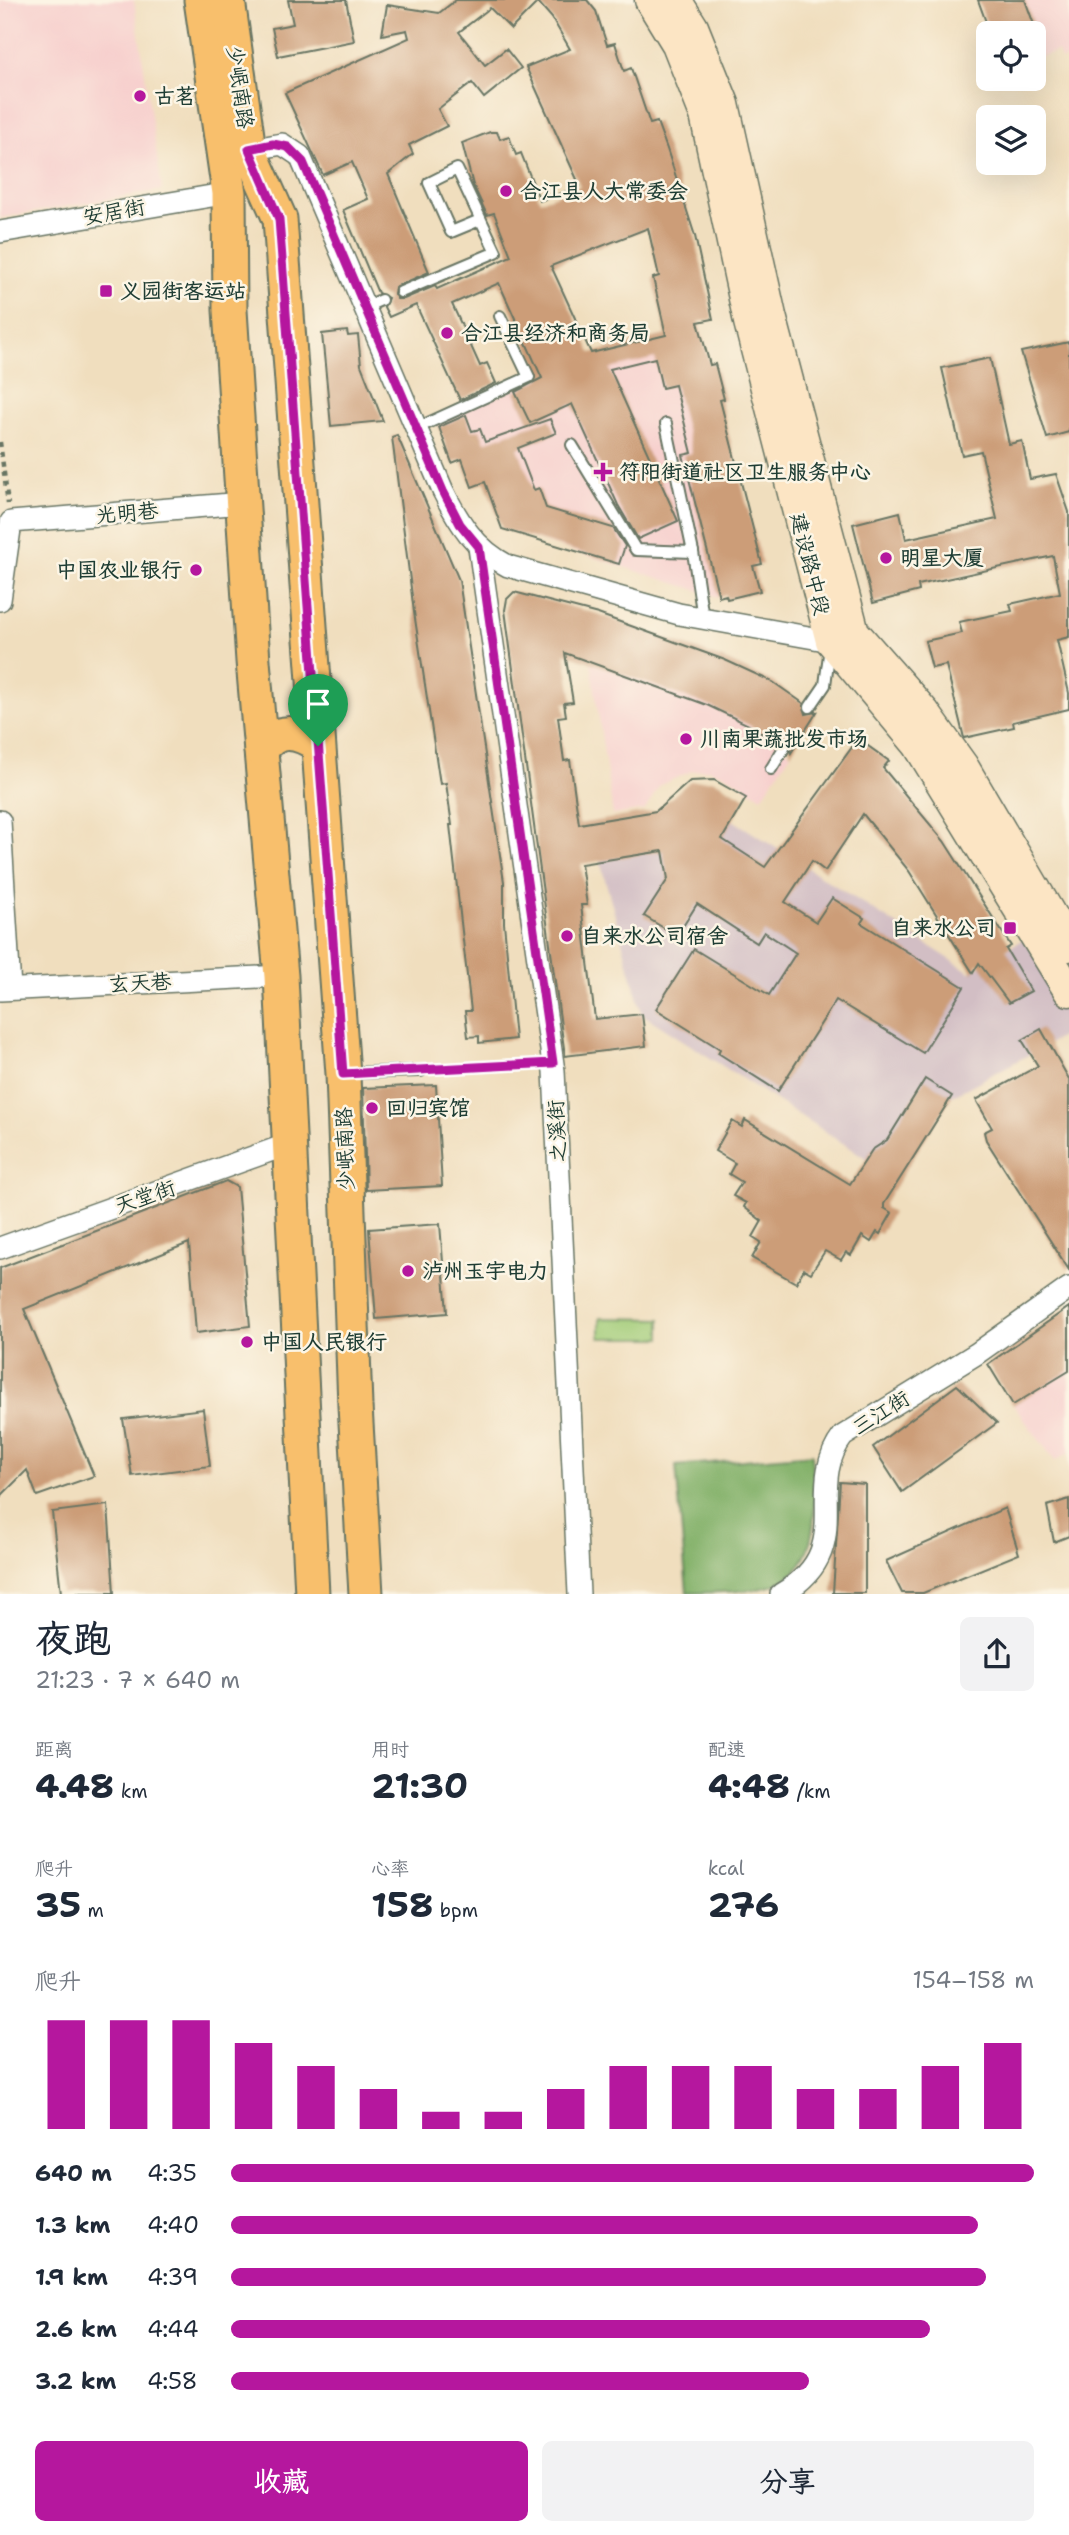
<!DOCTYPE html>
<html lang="zh">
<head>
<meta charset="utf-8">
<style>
	:root { --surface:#fff; --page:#f2f2f3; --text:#1f2937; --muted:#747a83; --accent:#b5179e }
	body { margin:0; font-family:"Shantell Sans","LXGW WenKai TC",sans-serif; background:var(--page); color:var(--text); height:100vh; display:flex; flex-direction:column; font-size:26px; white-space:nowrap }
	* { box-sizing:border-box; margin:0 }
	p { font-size:23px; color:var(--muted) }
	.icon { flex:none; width:38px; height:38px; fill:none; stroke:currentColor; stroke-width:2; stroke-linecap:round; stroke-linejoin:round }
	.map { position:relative; height:1594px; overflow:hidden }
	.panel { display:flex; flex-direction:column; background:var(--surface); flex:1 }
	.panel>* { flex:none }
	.fabs { position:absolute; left:976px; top:21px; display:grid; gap:14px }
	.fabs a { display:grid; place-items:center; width:70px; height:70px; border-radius:10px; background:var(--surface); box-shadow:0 7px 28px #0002; font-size:35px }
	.pin { position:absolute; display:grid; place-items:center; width:60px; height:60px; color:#fff; margin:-72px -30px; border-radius:50% 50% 50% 0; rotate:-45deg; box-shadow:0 0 7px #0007 }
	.pin .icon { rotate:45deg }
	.round { display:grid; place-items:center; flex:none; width:74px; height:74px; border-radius:10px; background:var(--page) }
	.overview { display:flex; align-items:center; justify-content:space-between; height:119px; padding:0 35px }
	h1 { font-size:38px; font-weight:700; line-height:52px }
	.metrics { display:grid; grid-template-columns:repeat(3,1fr); gap:10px; height:119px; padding:7px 35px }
	.metrics div { display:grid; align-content:center }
	.metrics b { font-size:35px; font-weight:700 }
	.metrics small { font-size:19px; font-weight:400 }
	.metrics p { font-size:19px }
	.chart { height:196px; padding:14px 35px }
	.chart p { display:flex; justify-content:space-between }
	.chart svg { width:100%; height:126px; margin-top:7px; stroke:var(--accent); stroke-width:6 }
	.cta { display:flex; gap:14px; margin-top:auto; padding:14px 35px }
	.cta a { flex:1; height:80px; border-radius:10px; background:var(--accent); color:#fff; font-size:28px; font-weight:700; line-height:80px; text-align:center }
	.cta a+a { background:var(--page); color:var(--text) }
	ul { padding:0 35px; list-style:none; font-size:23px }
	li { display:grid; grid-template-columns:112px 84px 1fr; align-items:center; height:52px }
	li i { height:18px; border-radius:9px; background:var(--accent) }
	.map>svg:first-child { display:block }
	.built { fill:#f7d0ce }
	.industrial { fill:#d2bec4 }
	.green { fill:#a2cc78; stroke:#608456; stroke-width:2 }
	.forest { fill:#81b068; stroke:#50764e; stroke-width:2 }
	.building { fill:#cc9d78; fill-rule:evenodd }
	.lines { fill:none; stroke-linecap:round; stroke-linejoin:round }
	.service-casing { stroke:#687564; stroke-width:14 }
	.minor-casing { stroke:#687564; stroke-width:24 }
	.secondary-casing { stroke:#687564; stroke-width:33 }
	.primary-casing { stroke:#687564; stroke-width:37 }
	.path { stroke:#687564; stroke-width:4.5; stroke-dasharray:5 5; stroke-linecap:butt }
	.service { stroke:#fff; stroke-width:10 }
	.minor { stroke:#fff; stroke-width:21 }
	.secondary { stroke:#fce5c4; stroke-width:30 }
	.primary { stroke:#f8bf6c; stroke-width:33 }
	.route-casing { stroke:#fff; stroke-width:14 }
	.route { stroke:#b5179e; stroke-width:9 }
	.poi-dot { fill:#b5179e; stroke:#fcf5e5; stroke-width:2.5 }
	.labels { text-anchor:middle; stroke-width:5; stroke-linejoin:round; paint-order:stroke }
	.street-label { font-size:21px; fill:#1f3d34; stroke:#fcf5e5 }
	.poi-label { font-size:21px; font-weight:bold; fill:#1f3d34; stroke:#fcf5e5; text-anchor:start }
</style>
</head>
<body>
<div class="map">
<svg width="1069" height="1594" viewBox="0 0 1069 1594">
	<rect width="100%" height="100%" fill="#fcf5e5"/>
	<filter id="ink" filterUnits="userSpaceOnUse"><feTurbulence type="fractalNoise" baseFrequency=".0143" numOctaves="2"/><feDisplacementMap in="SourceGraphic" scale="14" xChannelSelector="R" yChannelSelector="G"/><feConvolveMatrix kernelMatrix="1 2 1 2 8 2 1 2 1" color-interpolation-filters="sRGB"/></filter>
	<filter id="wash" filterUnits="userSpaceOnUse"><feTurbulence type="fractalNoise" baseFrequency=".00686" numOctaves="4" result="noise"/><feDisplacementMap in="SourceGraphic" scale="28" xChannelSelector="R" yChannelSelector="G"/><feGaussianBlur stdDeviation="1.57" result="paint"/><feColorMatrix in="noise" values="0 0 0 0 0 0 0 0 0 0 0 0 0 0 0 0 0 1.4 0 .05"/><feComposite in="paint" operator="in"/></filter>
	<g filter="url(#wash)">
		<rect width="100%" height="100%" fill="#f0debe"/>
		<g class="built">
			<path d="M0,0H134L162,190L0,218Z"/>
			<path d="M978,0H1069V57L1061,60L1058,51L1034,59V33H989V51L983,35L989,32Z"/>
			<path d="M700,327L710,365L715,364L724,399L720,401L762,564L753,566L758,587L756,592L727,599L726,595L719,597L515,533L485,482L472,487L462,459L452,463L437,422L601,351Z"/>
			<path d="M591,663L707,705L749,725L791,753L762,797L728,776L708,769L692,771L660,785L645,810L613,815Z"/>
			<path d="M1069,1371V1453L1055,1461L1013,1405Z"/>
		</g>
		<path class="industrial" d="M695,796L970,972L1025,938L1069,1015V1033L952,1096L899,1179L866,1158L642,1014L600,861L663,851Z"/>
		<path class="green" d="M600,1318L661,1319V1338H600Z"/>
		<path class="forest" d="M812,1454C815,1501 825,1576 763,1588C739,1593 712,1592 687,1593L676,1466Z"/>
		<g id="blocks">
			<g class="building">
				<path d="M288,0H346L354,41L278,56L272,28L293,24Z"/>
				<path d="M456,0H587L596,11L607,45L615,43L624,71L631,68L650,124L657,122L667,149L695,236L713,319L698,322L710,365L715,364L724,399L720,400L762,564L753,566L760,591L727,599L726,595L719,597L683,455L692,453L675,385L662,388L655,358L610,369L678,521L638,539L618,505L572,404L530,423L515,392L542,378L499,283L452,304L480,366L487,363L496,383L460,400L416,305L389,317L384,307L388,298L378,293L343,210L368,199L352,162L323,175L285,93L409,38L407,30L382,35L387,5L439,13ZM538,2L552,18L570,49L526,67L580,186L540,201L521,153L516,155L509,136L500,139L497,132H490L462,143L473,185L487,215L494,213L511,256L437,289L435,286L404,299H397L394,294L395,287L429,272L388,174L413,154L409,145L447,126L438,109L472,83L484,98L521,68L506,49L485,65L459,32L490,8L511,29ZM648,228L659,276L653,278L666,335L591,353L551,266Z"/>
				<path d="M978,0H1025L1037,33H990Z"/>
				<path d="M347,331L348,336L358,335L361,365L383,421L331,426L322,334Z"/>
				<path d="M1069,342V432L1047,438L1021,352Z"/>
				<path d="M990,358L1009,444L1022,441L1030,479L1056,474L1069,512V637L1057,640L1069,693V709L1013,722L1014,727L964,738L946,665L932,668L925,641L962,633L959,622L1012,611L1010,604L1060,593L1053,556L918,585L919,591L873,603L853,524L900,512L906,539L997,519L981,451L962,455L942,368Z"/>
				<path d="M466,415L472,431L480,429L485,442L550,419L556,433L518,448L534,490L539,488L546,508L613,528L625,546L619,564L502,529L485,482L472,487L462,459L452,463L439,427Z"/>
				<path d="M397,435L459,580L504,882V923L515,1039L479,1043V1036L468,1037L465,1011H471L450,825H452L446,783L440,784L414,612L392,437Z"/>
				<path d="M514,592L598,614L725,660L773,682L803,703L806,714L817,712L791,753L788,741L778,744L749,725L707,705L565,653L573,702L564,703L566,716L558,717L564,761L570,760L579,824L656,811L690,781L714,780L746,798L722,839L765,867L858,739L889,761L883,768L944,841L1011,946L1006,949L1031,991L1009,1003L979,963L973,973L909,871L863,814L825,871L812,861L785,902L816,922L832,898L864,918L861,923L964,987L923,1053L836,1000L778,1091L718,1053L720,1049L656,1009L694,949L769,995L796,953L764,932L757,943L697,904L677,936L644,916L668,879L663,851L581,864L587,905H581L595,1019L642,1014L646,1046L565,1056L505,610L507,599Z"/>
				<path d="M1041,1029L1069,1079V1270L986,1140L984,1132L992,1128L976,1100L1038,1066L1022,1040Z"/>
				<path d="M925,1079L952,1096L884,1204V1208L892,1213L880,1234L877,1232L871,1242L862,1236L851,1255L846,1252L841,1260L825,1251L811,1273L804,1269L796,1283L752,1258L761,1242L753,1237L762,1221L744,1207L746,1203L733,1196L742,1182L729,1174L735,1163L715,1151L732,1121L742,1127L745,1120L850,1184L872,1150L887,1140Z"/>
				<path d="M436,1085L442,1186L366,1190L363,1088Z"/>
				<path d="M226,1181L237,1187L250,1326L196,1333L189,1243L24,1309L94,1476L37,1496L27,1470L0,1497V1268Z"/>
				<path d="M440,1224L447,1313L376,1319L369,1229Z"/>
				<path d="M1069,1307V1371L1013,1405L988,1364Z"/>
				<path d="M957,1385L997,1423L902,1492L873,1447Z"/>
				<path d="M203,1409L210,1466L132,1476L123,1419Z"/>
				<path d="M840,1482L865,1484V1593H833Z"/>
				<path d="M1069,1499V1536L1054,1542L1047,1506Z"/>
				<path d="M108,1505L114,1593H61L52,1512Z"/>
				<path d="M1005,1508L1019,1554L923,1593H902L886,1561Z"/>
			</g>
		</g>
	</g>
	<g filter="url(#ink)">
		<use href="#blocks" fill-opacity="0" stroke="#687564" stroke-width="2"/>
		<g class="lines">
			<g class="service-casing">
				<g id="service">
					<path d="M401,292L496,252L457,169L429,183L451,232L480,220"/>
					<path d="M365,307L381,300"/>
					<path d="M666,424L693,552"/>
					<path d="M417,428L529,377L500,316"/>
					<path d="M572,445L636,550L693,552L703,618"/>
					<path d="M810,707L825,685L830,647"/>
					<path d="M771,769L784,748"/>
					<path d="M347,1073L421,1071"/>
				</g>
			</g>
			<g class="minor-casing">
				<g id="minor">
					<path d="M249,150L282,144L300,156L443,491C459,523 475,549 508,566L679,614L831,641L843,636"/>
					<path d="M0,232L229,193"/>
					<path d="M479,547L554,1071L579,1594"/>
					<path d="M0,600L11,522L243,503"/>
					<path d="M0,821L10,989"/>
					<path d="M0,990L281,976"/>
					<path d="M0,1248L289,1144"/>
					<path d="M781,1594C860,1549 802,1489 843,1436L976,1354L1069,1288"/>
				</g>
			</g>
			<g class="secondary-casing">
				<g id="secondary">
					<path d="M650,0L677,44L705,115L749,322L831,641L918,745L1069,991"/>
					<path d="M676,0L693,27L724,104L771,316L854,632L925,713L963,766L1069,946"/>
				</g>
			</g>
			<g class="primary-casing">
				<g id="primary">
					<path d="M201,0L229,193L230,310L253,661L281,976L312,1594"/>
					<path d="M228,0L249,150L280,219L343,1074L355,1406L366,1594"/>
					<path d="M261,750C277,727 297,731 318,745"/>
				</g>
			</g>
			<g class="path">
				<path d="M0,442L8,504"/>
				<path d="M435,1070L535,1064"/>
			</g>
			<use href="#service" class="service"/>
			<use href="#minor" class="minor"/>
			<use href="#secondary" class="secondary"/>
			<use href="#primary" class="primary"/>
		</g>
	</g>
	<g class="lines" filter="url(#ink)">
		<g class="route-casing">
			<path id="route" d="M273,144L288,147L303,162L443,491L460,524L479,547L553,1063L343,1074L279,219L249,149Z"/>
		</g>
		<use href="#route" class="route"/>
	</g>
	<g class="poi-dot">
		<circle cx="140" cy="96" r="7"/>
		<circle cx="506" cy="191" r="7"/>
		<rect x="99" y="284" width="14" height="14" rx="3.5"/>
		<circle cx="447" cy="333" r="7"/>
		<path d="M599.5 461.5h7v7h7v7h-7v7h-7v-7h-7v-7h7z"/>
		<circle cx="886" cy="558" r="7"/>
		<circle cx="196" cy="570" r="7"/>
		<circle cx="686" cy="739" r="7"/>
		<rect x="1003" y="921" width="14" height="14" rx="3.5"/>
		<circle cx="567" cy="936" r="7"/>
		<circle cx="372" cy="1108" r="7"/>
		<circle cx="408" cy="1271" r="7"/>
		<circle cx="247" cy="1342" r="7"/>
	</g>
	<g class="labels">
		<g class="street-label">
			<text transform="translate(240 87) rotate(82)" y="7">少岷南路</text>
			<text transform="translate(114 212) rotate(-10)" y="7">安居街</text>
			<text transform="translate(127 513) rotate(-5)" y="7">光明巷</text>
			<text transform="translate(810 564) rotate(76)" y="7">建设路中段</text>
			<text transform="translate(140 983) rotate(-3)" y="7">玄天巷</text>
			<text transform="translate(557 1131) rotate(-93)" y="7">之溪街</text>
			<text transform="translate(345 1149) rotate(-92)" y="7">少岷南路</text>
			<text transform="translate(145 1197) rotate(-19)" y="7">天堂街</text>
			<text transform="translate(881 1413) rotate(-32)" y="7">三江街</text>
		</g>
		<g class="poi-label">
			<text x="154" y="103">古茗</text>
			<text x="520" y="198">合江县人大常委会</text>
			<text x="120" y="298">义园街客运站</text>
			<text x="461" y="340">合江县经济和商务局</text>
			<text x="619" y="479">符阳街道社区卫生服务中心</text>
			<text x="900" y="565">明星大厦</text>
			<text x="182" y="577" text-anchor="end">中国农业银行</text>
			<text x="700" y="746">川南果蔬批发市场</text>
			<text x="996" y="935" text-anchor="end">自来水公司</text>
			<text x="581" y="943">自来水公司宿舍</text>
			<text x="386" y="1115">回归宾馆</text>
			<text x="422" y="1278">泸州玉宇电力</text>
			<text x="261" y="1349">中国人民银行</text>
		</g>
	</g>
</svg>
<div class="fabs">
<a><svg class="icon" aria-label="locate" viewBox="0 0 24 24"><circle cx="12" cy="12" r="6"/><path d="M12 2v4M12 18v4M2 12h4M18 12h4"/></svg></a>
<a><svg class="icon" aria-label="layers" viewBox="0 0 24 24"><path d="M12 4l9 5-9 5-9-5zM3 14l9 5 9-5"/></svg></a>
</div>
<div class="pin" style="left:318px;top:746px;background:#1e9e55"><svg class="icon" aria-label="arrive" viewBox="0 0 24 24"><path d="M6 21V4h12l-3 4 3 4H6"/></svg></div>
</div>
<section class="panel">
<div class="overview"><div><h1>夜跑</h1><p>21:23 · 7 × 640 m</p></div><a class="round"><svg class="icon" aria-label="share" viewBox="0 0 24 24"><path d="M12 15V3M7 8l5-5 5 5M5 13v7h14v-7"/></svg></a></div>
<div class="metrics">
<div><p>距离</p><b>4.48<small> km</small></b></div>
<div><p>用时</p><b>21:30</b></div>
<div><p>配速</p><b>4:48<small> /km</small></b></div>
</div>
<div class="metrics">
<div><p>爬升</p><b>35<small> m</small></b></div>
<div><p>心率</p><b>158<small> bpm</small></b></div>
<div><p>kcal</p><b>276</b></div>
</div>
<div class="chart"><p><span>爬升</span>154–158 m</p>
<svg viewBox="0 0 160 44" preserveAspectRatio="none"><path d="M5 44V6M15 44V6M25 44V6M35 44V14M45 44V22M55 44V30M65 44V38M75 44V38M85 44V30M95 44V22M105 44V22M115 44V22M125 44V30M135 44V30M145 44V22M155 44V14"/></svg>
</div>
<ul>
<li><b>640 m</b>4:35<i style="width:100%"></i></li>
<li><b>1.3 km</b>4:40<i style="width:93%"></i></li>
<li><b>1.9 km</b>4:39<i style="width:94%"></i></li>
<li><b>2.6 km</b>4:44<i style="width:87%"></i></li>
<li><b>3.2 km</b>4:58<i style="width:72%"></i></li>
</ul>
<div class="cta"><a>收藏</a><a>分享</a></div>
</section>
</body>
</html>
